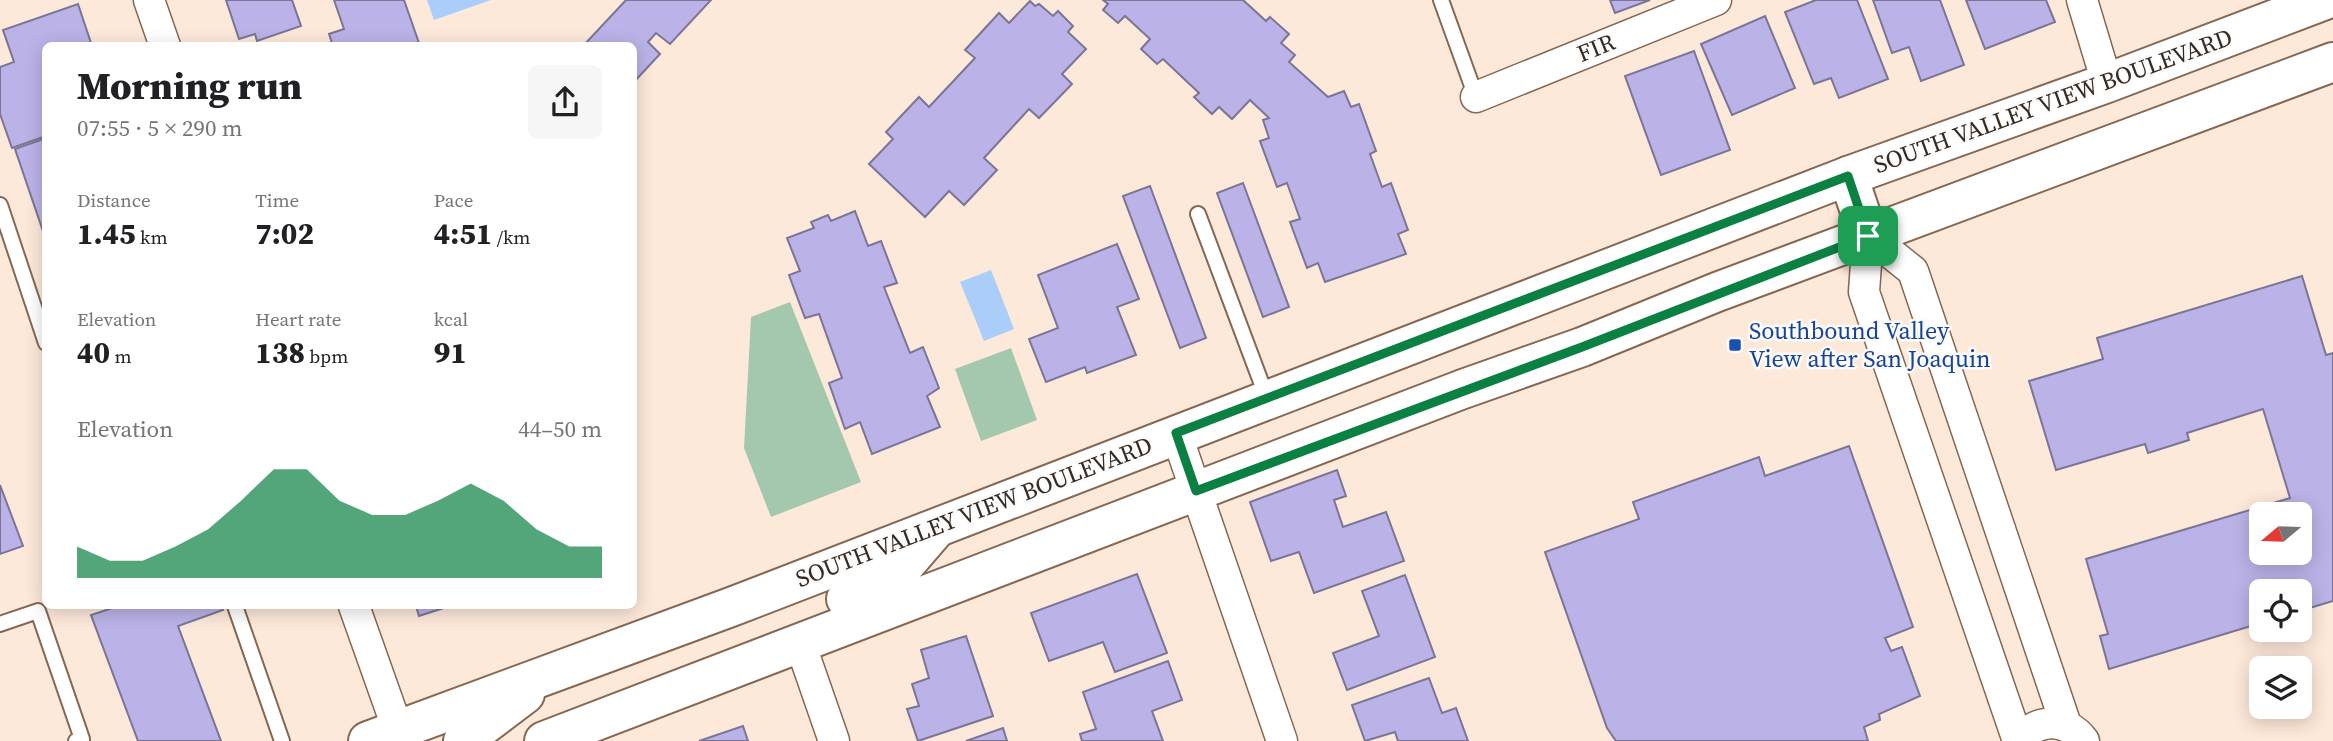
<!DOCTYPE html>
<html lang="en">
<head>
<meta charset="utf-8">
<style>
	:root { --surface:#fff; --page:#f6f6f6; --text:#202124; --muted:#757577; --accent:#0b8043 }
	body { margin:0; font-family:"Source Serif 4",serif; background:var(--page); color:var(--text); height:100vh; display:flex; flex-direction:column; font-size:26px; white-space:nowrap }
	* { box-sizing:border-box; margin:0 }
	p { font-size:23px; color:var(--muted) }
	.icon { flex:none; width:38px; height:38px; fill:none; stroke:currentColor; stroke-width:2; stroke-linecap:round; stroke-linejoin:round }
	.map { position:relative; flex:1; overflow:hidden }
	.drawer { position:absolute; left:42px; top:42px; width:595px; height:567px; display:flex; flex-direction:column; background:var(--surface); border-radius:10px; box-shadow:0 4px 18px #0003 }
	.drawer>* { flex:none }
	.needle { width:46px; rotate:251deg }
	.fabs { position:absolute; left:2249px; top:502px; display:grid; gap:14px }
	.fabs a { display:grid; place-items:center; width:63px; height:63px; border-radius:10px; background:var(--surface); box-shadow:0 4px 18px #0003; font-size:35px }
	.pin { position:absolute; display:grid; place-items:center; width:60px; height:60px; color:#fff; margin:-30px; border-radius:14px; box-shadow:0 4px 10px #0006 }
	.round { display:grid; place-items:center; flex:none; width:74px; height:74px; border-radius:10px; background:var(--page) }
	.overview { display:flex; align-items:center; justify-content:space-between; height:119px; padding:0 35px }
	h1 { font-size:38px; font-weight:800; line-height:52px }
	.figures { display:grid; grid-template-columns:repeat(3,1fr); gap:10px; height:119px; padding:7px 35px }
	.figures div { display:grid; align-content:center }
	.figures b { font-size:30px; font-weight:800 }
	.figures small { font-size:19px; font-weight:400 }
	.figures p { font-size:19px }
	.chart { height:196px; padding:14px 35px }
	.chart p { display:flex; justify-content:space-between }
	.chart svg { width:100%; height:126px; margin-top:7px; fill:var(--accent); opacity:.7 }
	.map>svg:first-child { display:block }
	.green { fill:#a3c8ad }
	.water { fill:#aacef9 }
	.building { fill:#bbb3e7; stroke:#7a7595; stroke-width:2; fill-rule:evenodd }
	.lines { fill:none; stroke-linecap:round; stroke-linejoin:round }
	.lane-casing { stroke:#856852; stroke-width:18 }
	.street-casing { stroke:#856852; stroke-width:33 }
	.primary-casing { stroke:#856852; stroke-width:42 }
	.lane { stroke:#fff; stroke-width:14 }
	.street { stroke:#fff; stroke-width:30 }
	.primary { stroke:#fff; stroke-width:38 }
	.route-casing { stroke:#fff; stroke-width:14 }
	.route { stroke:#0b8043; stroke-width:9 }
	.transit-dot { fill:#1a4fb4; stroke:#fbfbfb; stroke-width:2.5 }
	.labels { text-anchor:middle; stroke-width:5; stroke-linejoin:round; paint-order:stroke }
	.street-label { font-size:24px; fill:#372b21; stroke:#fbfbfb }
	.transit-label { font-size:24px; fill:#164399; stroke:#fbfbfb; text-anchor:start }
</style>
</head>
<body>
<div class="map">
<svg width="2333" height="741" viewBox="0 0 2333 741">
	<rect width="100%" height="100%" fill="#fde9da"/>
	<g class="green">
		<path d="M790,302L861,482L771,517L744,448L751,317Z"/>
		<path d="M1011,348L1037,420L981,441L955,369Z"/>
	</g>
	<g class="water">
		<path d="M427,0H491L434,20Z"/>
		<path d="M991,270L1014,329L984,341L960,282Z"/>
	</g>
	<g class="building">
		<path d="M226,0H292L301,26L257,41L255,34L239,39Z"/>
		<path d="M334,0H404L420,46H333L329,34L344,29Z"/>
		<path d="M626,0H711L670,44L656,33L648,42L660,54L634,82V46H583Z"/>
		<path d="M1103,0H1243L1266,21L1270,17L1289,34L1281,43L1295,55L1289,62L1328,97L1344,91L1351,107L1359,104L1376,151L1370,154L1382,187L1391,183L1408,230L1398,234L1406,254L1325,282L1318,263L1307,268L1290,222L1300,219L1287,183L1277,187L1260,141L1269,138L1263,120L1269,118L1250,100L1232,119L1219,107L1212,114L1194,97L1199,93L1163,59L1157,64L1141,49L1150,39L1125,16L1118,23L1103,10L1108,4Z"/>
		<path d="M1610,0H1650L1615,13Z"/>
		<path d="M1816,0H1857L1888,79L1839,98L1831,78L1814,84L1785,12Z"/>
		<path d="M1873,0H1940L1964,65L1921,81L1909,47L1892,53Z"/>
		<path d="M1966,0H2046L2055,22L1985,49Z"/>
		<path d="M1030,1L1035,6L1039,4L1053,16L1058,11L1073,26L1068,32L1086,49L1062,74L1072,84L1039,118L1029,109L984,158L997,170L964,205L949,191L925,217L869,164L893,139L886,132L919,97L929,107L975,58L965,50L999,13L1009,23Z"/>
		<path d="M78,4L92,46H46V136L12,148L0,114V67L14,62L3,30Z"/>
		<path d="M1765,16L1795,88L1732,115L1701,44Z"/>
		<path d="M1694,51L1730,150L1661,175L1625,76Z"/>
		<path d="M46,138V240L15,149Z"/>
		<path d="M1243,183L1289,307L1263,317L1217,193Z"/>
		<path d="M1150,186L1206,338L1180,348L1123,196Z"/>
		<path d="M855,211L868,246L881,241L897,283L884,287L910,353L923,347L939,388L927,396L940,427L872,454L860,422L845,429L829,383L842,378L819,314L805,318L789,275L800,271L787,238L814,228L811,222L828,215L831,221Z"/>
		<path d="M1117,244L1139,299L1117,307L1136,355L1087,373L1085,367L1046,382L1029,339L1058,328L1038,275Z"/>
		<path d="M2302,276L2326,355L2333,353V601L2300,611V592H2261V623L2109,669L2100,636L2108,634L2086,559L2290,498L2263,409L2187,433L2189,440L2148,453L2145,444L2056,470L2029,381L2103,359L2097,338ZM2261,514H2300V553H2261Z"/>
		<path d="M1849,446L1913,627L1885,638L1891,651L1902,647L1920,696L1879,714L1880,720L1864,727L1868,741H1616L1607,728L1545,552L1639,519L1633,502L1759,457L1765,476Z"/>
		<path d="M1337,470L1346,496L1334,500L1343,527L1386,512L1404,561L1314,593L1299,552L1271,561L1250,502Z"/>
		<path d="M0,485L23,546L0,554Z"/>
		<path d="M1137,574L1167,653L1115,672L1103,642L1049,661L1031,613Z"/>
		<path d="M1405,575L1435,657L1347,690L1333,653L1379,636L1362,591Z"/>
		<path d="M118,606H221L223,610L178,626L221,741H138L91,615Z"/>
		<path d="M416,606H450L419,616Z"/>
		<path d="M966,636L993,716L918,741L907,709L919,706L912,684L929,678L921,650Z"/>
		<path d="M1168,661L1182,700L1152,711L1163,741H1082L1080,734L1096,729L1083,692Z"/>
		<path d="M1429,678L1442,713L1456,708L1468,741H1398L1395,732L1365,741L1352,705Z"/>
		<path d="M743,726L748,741H699Z"/>
		<path d="M1003,728L1007,741H966Z"/>
	</g>
	<g class="lines">
		<g class="lane-casing">
			<g id="lane">
				<path d="M1441,0L1476,97"/>
				<path d="M0,205L46,343"/>
				<path d="M1198,214L1267,398"/>
				<path d="M235,606L282,741"/>
				<path d="M0,624L38,611L82,739L76,741"/>
			</g>
		</g>
		<g class="street-casing">
			<g id="street">
				<path d="M149,0L165,46"/>
				<path d="M2082,0L2107,83"/>
				<path d="M1476,97L1716,0"/>
				<path d="M1868,235L1913,271L2066,725"/>
				<path d="M1868,235L1864,292L2018,741"/>
				<path d="M1176,433L1282,741"/>
				<path d="M354,606L398,730"/>
				<path d="M800,643L834,741"/>
				<path d="M2018,741C2037,718 2066,717 2084,741"/>
			</g>
		</g>
		<g class="primary-casing">
			<g id="primary">
				<path d="M1848,176L1868,235"/>
				<path d="M846,599L891,581L934,531"/>
				<path d="M368,741L731,607L1848,176L2107,83L2325,0"/>
				<path d="M463,741L525,694"/>
				<path d="M544,741L1463,389L1582,347L1717,292L2333,62"/>
			</g>
		</g>
		<use href="#lane" class="lane"/>
		<use href="#street" class="street"/>
		<use href="#primary" class="primary"/>
	</g>
	<g class="lines">
		<g class="route-casing">
			<path id="route" d="M1848,176L1868,236L1582,347L1196,491L1176,433Z"/>
		</g>
		<use href="#route" class="route"/>
	</g>
	<rect class="transit-dot" x="1728" y="338" width="14" height="14" rx="3.5"/>
	<g class="labels">
		<g class="street-label">
			<text transform="translate(1596 48) rotate(-22)" y="8">FIR</text>
			<text transform="translate(2053 101) rotate(-20)" y="8">SOUTH VALLEY VIEW BOULEVARD</text>
			<text transform="translate(974 512) rotate(-21)" y="8">SOUTH VALLEY VIEW BOULEVARD</text>
		</g>
		<g class="transit-label">
			<text x="1749" y="339">Southbound Valley<tspan x="1749" dy="28">View after San Joaquin</tspan></text>
		</g>
	</g>
</svg>
<div class="fabs">
<a><svg class="needle" viewBox="-14 -14 28 28"><path d="M0-13l5 13h-10z" fill="#e53935"/><path d="M0 13l5-13h-10z" fill="#757577"/></svg></a>
<a><svg class="icon" aria-label="locate" viewBox="0 0 24 24"><circle cx="12" cy="12" r="6"/><path d="M12 2v4M12 18v4M2 12h4M18 12h4"/></svg></a>
<a><svg class="icon" aria-label="layers" viewBox="0 0 24 24"><path d="M12 4l9 5-9 5-9-5zM3 14l9 5 9-5"/></svg></a>
</div>
<div class="pin" style="left:1868px;top:236px;background:#1e9e55"><svg class="icon" aria-label="arrive" viewBox="0 0 24 24"><path d="M6 21V4h12l-3 4 3 4H6"/></svg></div>
<section class="drawer">
<div class="overview"><div><h1>Morning run</h1><p>07:55 · 5 × 290 m</p></div><a class="round"><svg class="icon" aria-label="share" viewBox="0 0 24 24"><path d="M12 15V3M7 8l5-5 5 5M5 13v7h14v-7"/></svg></a></div>
<div class="figures">
<div><p>Distance</p><b>1.45<small> km</small></b></div>
<div><p>Time</p><b>7:02</b></div>
<div><p>Pace</p><b>4:51<small> /km</small></b></div>
</div>
<div class="figures">
<div><p>Elevation</p><b>40<small> m</small></b></div>
<div><p>Heart rate</p><b>138<small> bpm</small></b></div>
<div><p>kcal</p><b>91</b></div>
</div>
<div class="chart"><p><span>Elevation</span>44–50 m</p>
<svg viewBox="0 0 160 44" preserveAspectRatio="none"><path d="M0 44V33L10 38L20 38L30 33L40 27L50 17L60 6L70 6L80 17L90 22L100 22L110 17L120 11L130 17L140 27L150 33L160 33V44z"/></svg>
</div>
</section>
</div>
</body>
</html>
